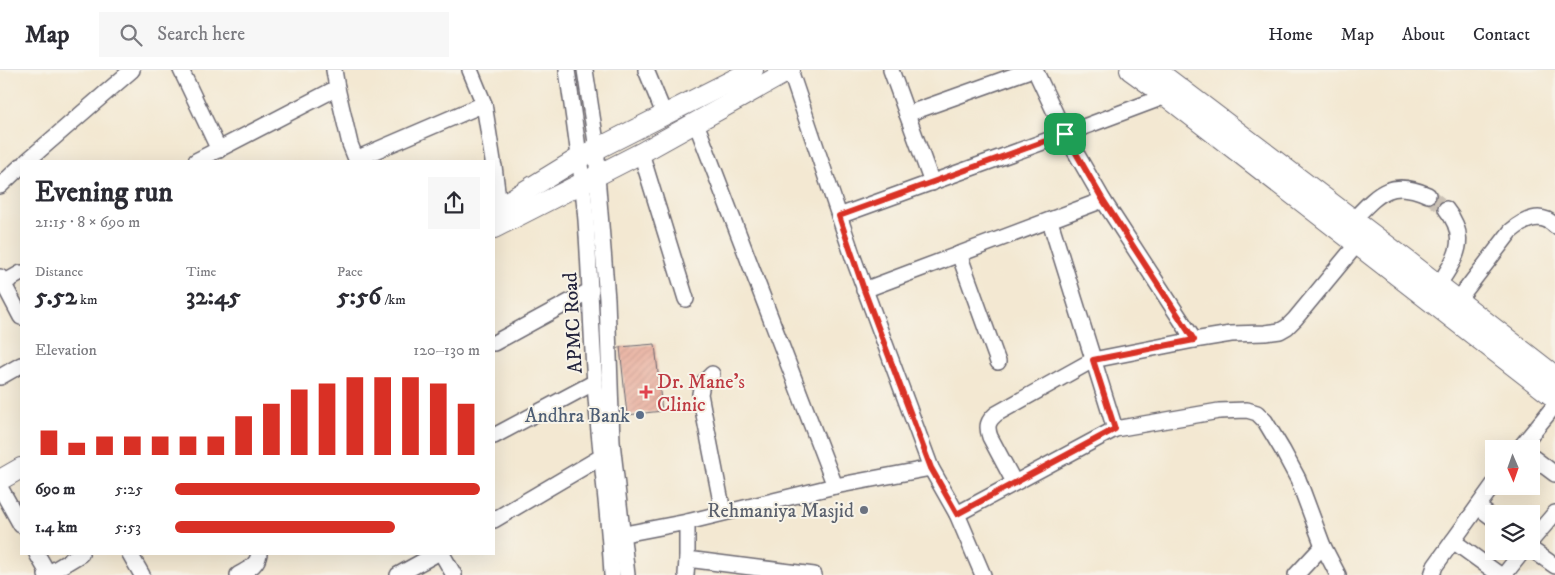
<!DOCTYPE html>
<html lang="en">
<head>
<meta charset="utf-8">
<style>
	:root { --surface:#fff; --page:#f7f7f7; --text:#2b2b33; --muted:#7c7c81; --line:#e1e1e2; --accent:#d93025 }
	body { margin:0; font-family:"IM FELL DW Pica",serif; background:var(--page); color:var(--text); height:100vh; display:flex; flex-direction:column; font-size:19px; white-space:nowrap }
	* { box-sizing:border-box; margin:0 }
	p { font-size:16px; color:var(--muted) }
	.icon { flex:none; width:28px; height:28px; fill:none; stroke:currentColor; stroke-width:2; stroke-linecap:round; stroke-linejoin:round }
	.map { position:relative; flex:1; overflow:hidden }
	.side { position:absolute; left:20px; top:90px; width:475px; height:395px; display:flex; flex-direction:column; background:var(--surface); border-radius:0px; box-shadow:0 5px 20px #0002 }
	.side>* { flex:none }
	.needle { width:32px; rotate:178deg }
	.controls { position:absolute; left:1485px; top:370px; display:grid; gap:10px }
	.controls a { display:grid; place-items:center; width:55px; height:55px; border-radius:0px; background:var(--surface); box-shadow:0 5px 20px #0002; font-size:25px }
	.pin { position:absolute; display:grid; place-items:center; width:42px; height:42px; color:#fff; margin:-21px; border-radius:10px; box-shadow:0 2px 8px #0006 }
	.round { display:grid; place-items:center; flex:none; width:52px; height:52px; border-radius:0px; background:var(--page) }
	.head { display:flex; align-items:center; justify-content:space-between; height:85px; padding:0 15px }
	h1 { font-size:28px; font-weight:800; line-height:38px }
	.metrics { display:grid; grid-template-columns:repeat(3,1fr); gap:8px; height:85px; padding:5px 15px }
	.metrics div { display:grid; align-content:center }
	.metrics b { font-size:25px; font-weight:800 }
	.metrics small { font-size:14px; font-weight:400 }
	.metrics p { font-size:14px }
	.chart { height:140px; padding:10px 15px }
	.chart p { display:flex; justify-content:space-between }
	.chart svg { width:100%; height:90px; margin-top:5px; stroke:var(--accent); stroke-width:6 }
	ul { padding:0 15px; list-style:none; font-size:16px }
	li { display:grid; grid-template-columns:80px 60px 1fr; align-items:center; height:38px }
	li i { height:12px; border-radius:6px; background:var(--accent) }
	header { display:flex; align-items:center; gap:30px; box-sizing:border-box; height:70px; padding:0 25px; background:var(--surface); border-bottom:1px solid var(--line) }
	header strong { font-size:24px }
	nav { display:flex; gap:28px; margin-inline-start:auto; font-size:18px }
	.search { width:350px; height:45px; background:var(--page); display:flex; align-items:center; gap:12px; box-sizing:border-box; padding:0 18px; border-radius:0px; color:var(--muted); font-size:19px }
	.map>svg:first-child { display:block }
	.building { fill:url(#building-hatch) }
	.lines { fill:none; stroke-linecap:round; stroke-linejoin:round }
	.minor-tunnel { stroke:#c9c0b4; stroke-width:15; stroke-dasharray:15 8; stroke-linecap:butt }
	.minor-casing { stroke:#6b6770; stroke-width:18 }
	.major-casing { stroke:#6b6770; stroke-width:22 }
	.minor { stroke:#fff; stroke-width:15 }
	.major { stroke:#fff; stroke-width:20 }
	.route-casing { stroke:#fff; stroke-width:10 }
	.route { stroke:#d93025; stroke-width:6 }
	.health-dot { fill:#e0444e; stroke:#f7f3e8; stroke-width:2 }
	.service-dot { fill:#5c6f8a; stroke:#f7f3e8; stroke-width:2 }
	.worship-dot { fill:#6b7280; stroke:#f7f3e8; stroke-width:2 }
	.labels { text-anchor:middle; stroke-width:4; stroke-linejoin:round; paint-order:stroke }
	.street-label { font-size:20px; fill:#22223b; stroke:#f7f3e8 }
	.health-label { font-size:20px; fill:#be3a42; stroke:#f7f3e8; text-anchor:start }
	.service-label { font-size:20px; fill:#4e5e75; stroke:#f7f3e8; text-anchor:end }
	.worship-label { font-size:20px; fill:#5b616d; stroke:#f7f3e8; text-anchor:end }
</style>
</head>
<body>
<header>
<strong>Map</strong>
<div class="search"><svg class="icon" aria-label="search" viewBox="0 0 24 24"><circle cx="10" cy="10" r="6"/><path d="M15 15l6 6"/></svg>Search here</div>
<nav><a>Home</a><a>Map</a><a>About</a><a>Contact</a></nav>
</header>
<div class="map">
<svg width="1555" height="505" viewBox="0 0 1555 505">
	<defs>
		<pattern id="building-hatch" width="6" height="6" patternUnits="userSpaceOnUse" patternTransform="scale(1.25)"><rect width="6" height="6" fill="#e8ae9d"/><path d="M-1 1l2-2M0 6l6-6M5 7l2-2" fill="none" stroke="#c79588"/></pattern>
	</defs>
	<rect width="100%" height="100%" fill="#f7f3e8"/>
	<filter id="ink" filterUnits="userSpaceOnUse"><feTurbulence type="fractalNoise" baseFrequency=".02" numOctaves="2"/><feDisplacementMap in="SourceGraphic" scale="10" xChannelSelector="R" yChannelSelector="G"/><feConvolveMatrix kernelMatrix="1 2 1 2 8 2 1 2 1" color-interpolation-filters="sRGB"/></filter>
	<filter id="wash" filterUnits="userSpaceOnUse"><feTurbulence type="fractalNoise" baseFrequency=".0096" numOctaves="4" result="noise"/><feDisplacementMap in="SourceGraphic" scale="20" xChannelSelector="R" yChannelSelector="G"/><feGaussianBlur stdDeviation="1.12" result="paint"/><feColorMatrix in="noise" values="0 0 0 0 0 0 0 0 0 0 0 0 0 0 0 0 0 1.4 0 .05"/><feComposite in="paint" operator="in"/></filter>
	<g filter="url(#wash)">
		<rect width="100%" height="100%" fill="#f3e8d2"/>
		<g id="blocks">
			<path class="building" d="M655,274L662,341L627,345L620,277Z"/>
		</g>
	</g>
	<g filter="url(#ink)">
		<use href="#blocks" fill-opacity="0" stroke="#6b6770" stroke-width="1"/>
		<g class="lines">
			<path class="minor-tunnel" d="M1428,125L1446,139"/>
			<g class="minor-casing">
				<g id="minor">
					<path d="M181,0L219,80"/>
					<path d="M334,0L337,18"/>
					<path d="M470,0L484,34"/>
					<path d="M567,0C574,50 582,100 586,150C590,204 591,259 595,313C599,377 609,441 612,505"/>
					<path d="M585,0L597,79V106L607,229L612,372L627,505"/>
					<path d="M646,0L665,46"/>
					<path d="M790,0L854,190L931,398L957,444L983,505"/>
					<path d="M891,0L932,113"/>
					<path d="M1035,0L1065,64L1103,130L1194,270"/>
					<path d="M907,44L1030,0"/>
					<path d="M696,53L835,416"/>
					<path d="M641,83L686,229"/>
					<path d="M27,91L132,0"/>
					<path d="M196,91L337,18L350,74L356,89L484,34L493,91"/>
					<path d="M494,96L499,137"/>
					<path d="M0,116L21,96"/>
					<path d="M839,146L1065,64L1166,26"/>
					<path d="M1353,150C1378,124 1390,108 1428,125"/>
					<path d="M1050,151L1115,359"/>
					<path d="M959,184L998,292"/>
					<path d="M0,207L21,247"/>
					<path d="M0,215L21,203"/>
					<path d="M1438,215C1457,189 1469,167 1446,139"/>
					<path d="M864,220L1103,130"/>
					<path d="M1458,230L1511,161C1524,150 1541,141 1555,156"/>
					<path d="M494,273L591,220"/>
					<path d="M712,304L702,314L700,324L723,442"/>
					<path d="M0,307L21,295"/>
					<path d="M494,366L595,312"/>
					<path d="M1519,379L1555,335"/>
					<path d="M1531,386L1555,404"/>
					<path d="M1014,412L990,367C986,356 988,351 996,344L1093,290L1194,270L1231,264L1265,263L1280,261L1287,257L1295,249L1357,174"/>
					<path d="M1494,414L1453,471L1500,505"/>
					<path d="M2,421L21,455"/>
					<path d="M1478,437L1494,449"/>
					<path d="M957,444L1115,359L1219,341L1247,340L1257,343L1265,351L1283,381L1298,409L1323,476L1338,505"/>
					<path d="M494,450L601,387"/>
					<path d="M687,452L835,416L931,398"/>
					<path d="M614,466L687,452V489L814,505"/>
					<path d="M1531,471L1555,443"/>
					<path d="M1531,479L1555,496"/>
					<path d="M37,484L48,503"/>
					<path d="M130,484L142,505"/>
					<path d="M442,484L454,505"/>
					<path d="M46,505L81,484"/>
					<path d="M238,505C248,499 257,496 259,484"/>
					<path d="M398,505L436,484"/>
					<path d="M686,505L687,489"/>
					<path d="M1296,505L1323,476"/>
					<path d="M1432,505L1435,496L1453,471"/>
					<path d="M1504,505L1523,481"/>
				</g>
			</g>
			<g class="major-casing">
				<g id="major">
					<path d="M1130,0L1166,26L1555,328"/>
					<path d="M1156,0L1409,192L1555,306"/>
					<path d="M494,140L579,88L753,0"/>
					<path d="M494,158L641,83L790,0"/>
					<path d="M0,410L21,398"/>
				</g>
			</g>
			<use href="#minor" class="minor"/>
			<use href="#major" class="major"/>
		</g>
	</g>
	<g class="lines" filter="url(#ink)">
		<g class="route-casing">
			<path id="route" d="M1065,64L1103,130L1194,270L1093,290L1115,359L957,444L931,398L864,220L839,146Z"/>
		</g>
		<use href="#route" class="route"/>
	</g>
	<path class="health-dot" d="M643.5 314.5h5v5h5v5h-5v5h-5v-5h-5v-5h5z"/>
	<circle class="service-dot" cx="640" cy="345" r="5"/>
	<circle class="worship-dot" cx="864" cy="440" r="5"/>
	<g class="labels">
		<g class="street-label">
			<text transform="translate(572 253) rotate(-93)" y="7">APMC Road</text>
		</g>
		<g class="health-label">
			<text x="657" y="318">Dr. Mane's<tspan x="657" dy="23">Clinic</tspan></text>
		</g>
		<g class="service-label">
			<text x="630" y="352">Andhra Bank</text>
		</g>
		<g class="worship-label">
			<text x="854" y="447">Rehmaniya Masjid</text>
		</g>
	</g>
</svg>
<div class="controls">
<a><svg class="needle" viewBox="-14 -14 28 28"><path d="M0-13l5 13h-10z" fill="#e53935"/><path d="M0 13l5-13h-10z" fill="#7c7c81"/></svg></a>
<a><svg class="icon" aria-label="layers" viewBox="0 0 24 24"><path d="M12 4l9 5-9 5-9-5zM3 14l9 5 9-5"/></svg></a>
</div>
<div class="pin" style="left:1065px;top:64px;background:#1e9e55"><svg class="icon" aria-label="arrive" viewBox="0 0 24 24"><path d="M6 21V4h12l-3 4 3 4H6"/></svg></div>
<section class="side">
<div class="head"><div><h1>Evening run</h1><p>21:15 · 8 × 690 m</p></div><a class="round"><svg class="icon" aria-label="share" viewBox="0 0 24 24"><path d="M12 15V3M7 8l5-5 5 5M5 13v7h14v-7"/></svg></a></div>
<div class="metrics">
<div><p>Distance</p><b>5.52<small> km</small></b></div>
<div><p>Time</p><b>32:45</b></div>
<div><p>Pace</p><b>5:56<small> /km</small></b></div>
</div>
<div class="chart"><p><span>Elevation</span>120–130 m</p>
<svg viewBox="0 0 160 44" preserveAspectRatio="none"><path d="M5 44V32M15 44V38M25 44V35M35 44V35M45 44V35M55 44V35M65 44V35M75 44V25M85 44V19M95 44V12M105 44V9M115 44V6M125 44V6M135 44V6M145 44V9M155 44V19"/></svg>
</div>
<ul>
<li><b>690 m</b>5:25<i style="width:100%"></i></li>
<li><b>1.4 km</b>5:53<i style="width:72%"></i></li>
</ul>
</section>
</div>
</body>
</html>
